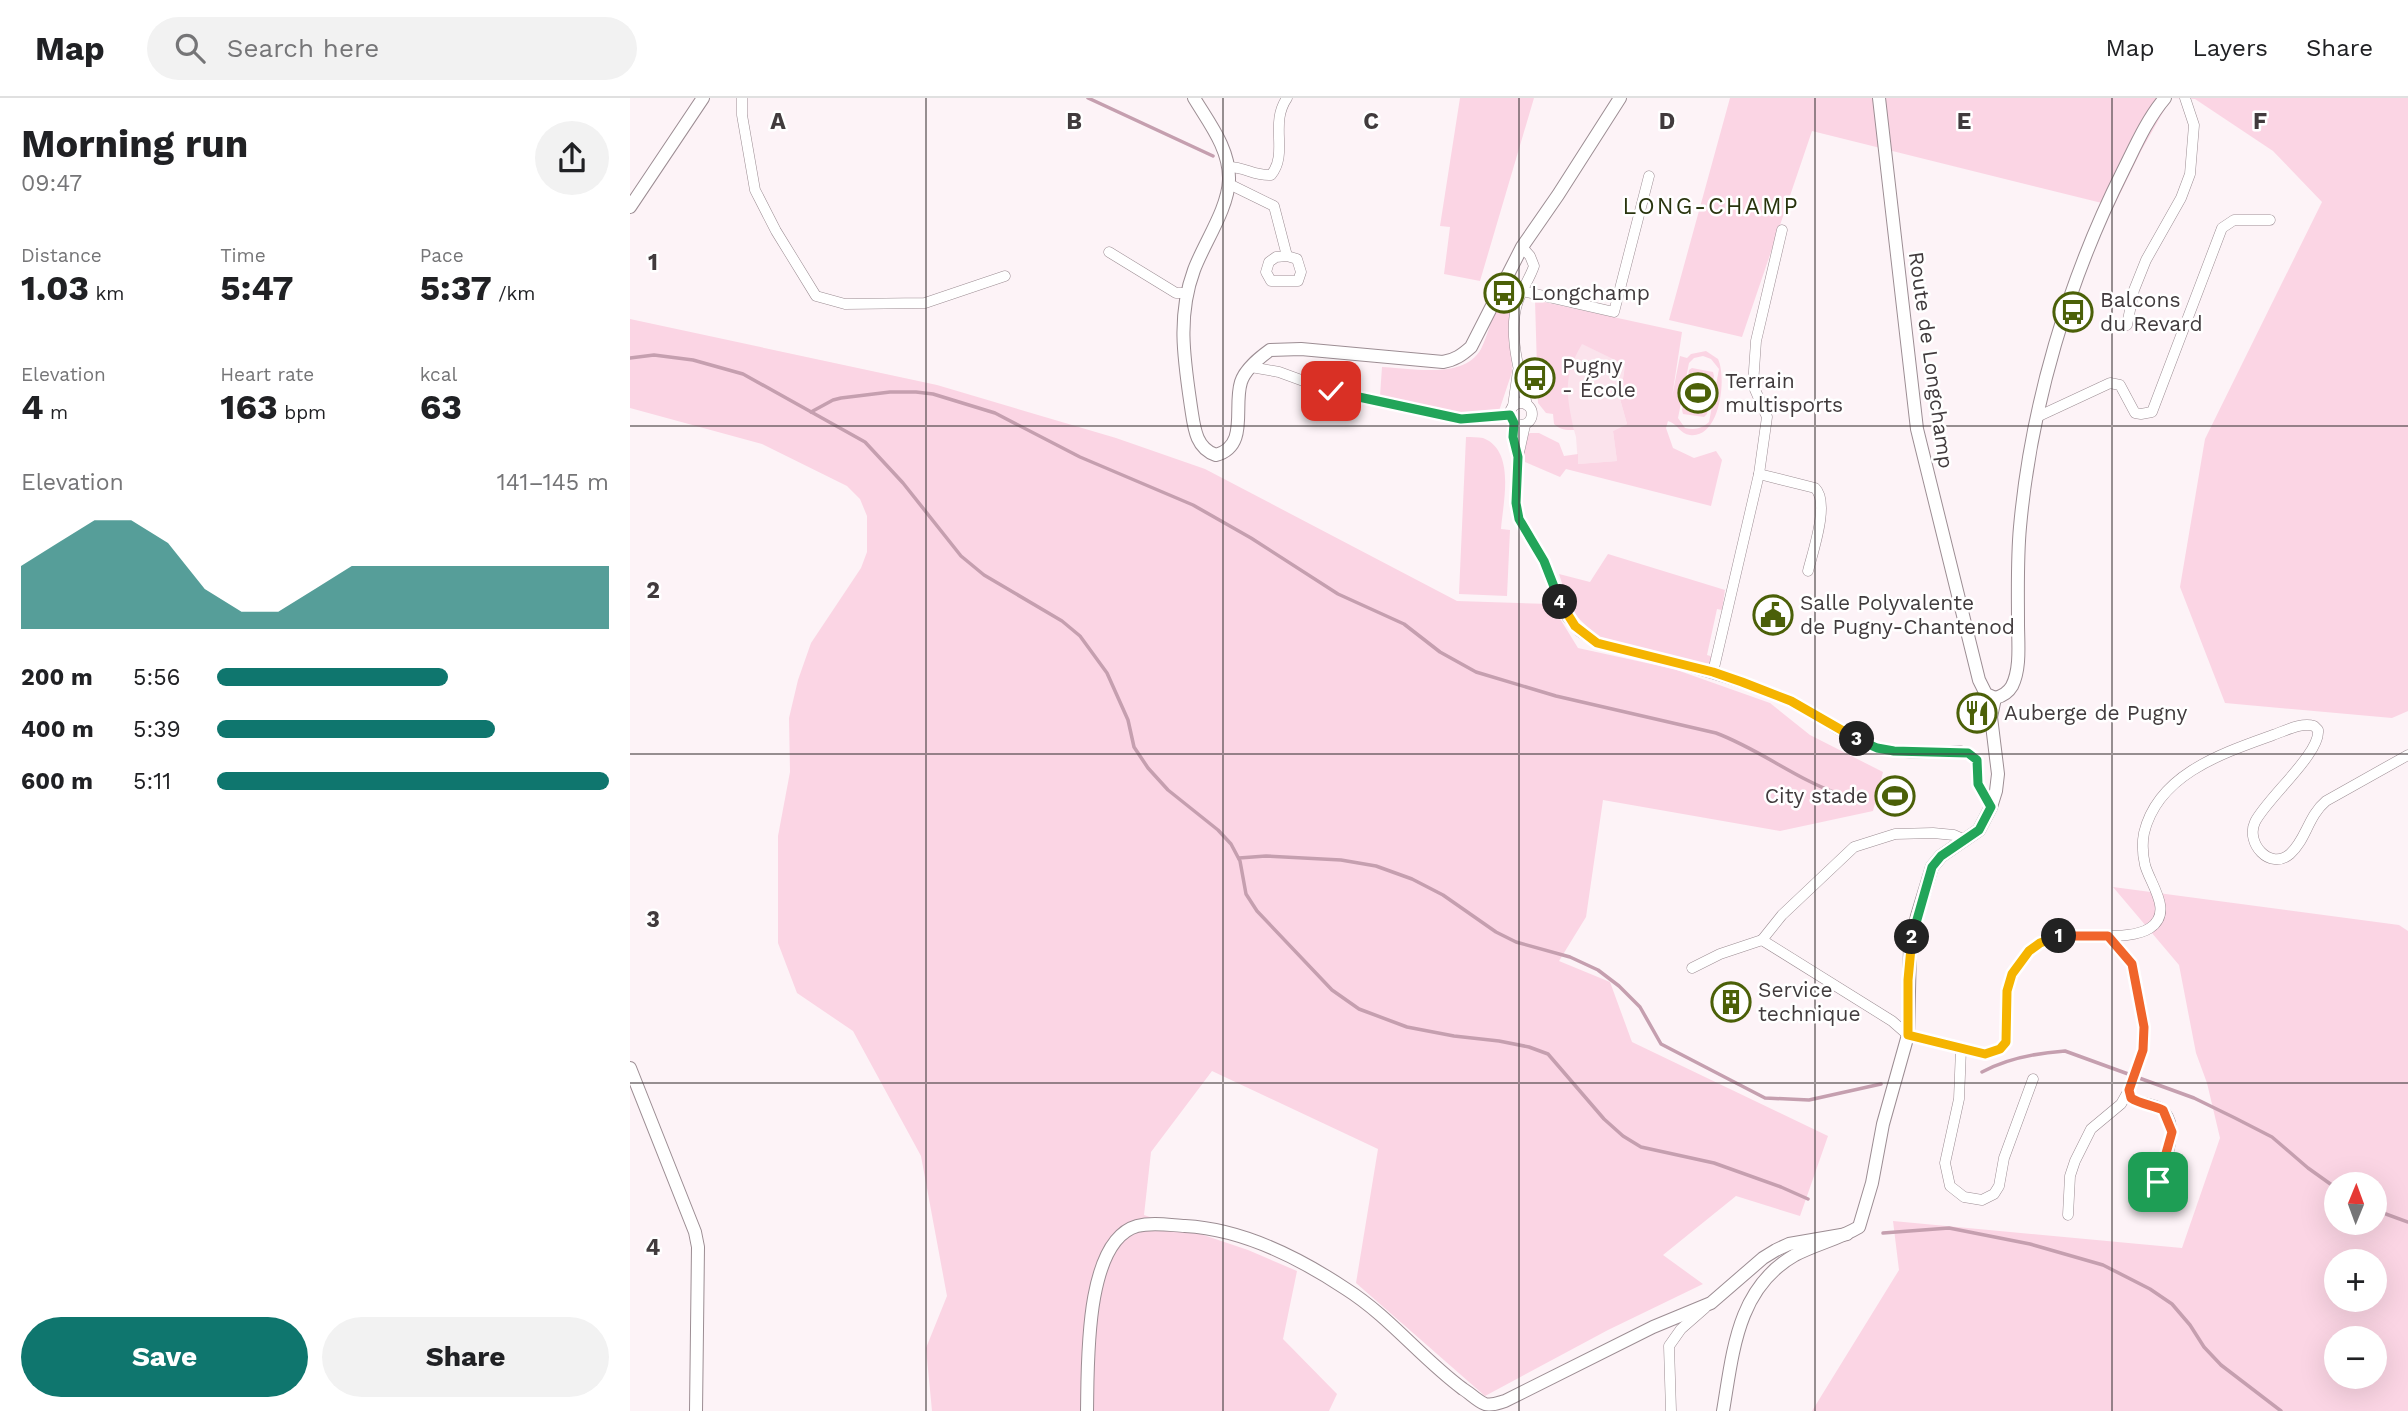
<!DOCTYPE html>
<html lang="en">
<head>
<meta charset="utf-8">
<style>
	:root { --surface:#fff; --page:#f2f2f2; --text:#202124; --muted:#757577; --line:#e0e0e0; --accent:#0f766e }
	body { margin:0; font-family:"Work Sans",sans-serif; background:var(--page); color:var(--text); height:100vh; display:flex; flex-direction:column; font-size:26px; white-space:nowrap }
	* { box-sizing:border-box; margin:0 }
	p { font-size:23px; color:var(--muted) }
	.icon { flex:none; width:38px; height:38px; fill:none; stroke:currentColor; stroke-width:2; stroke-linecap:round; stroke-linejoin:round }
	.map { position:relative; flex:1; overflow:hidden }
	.drawer { display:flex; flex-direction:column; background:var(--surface); width:630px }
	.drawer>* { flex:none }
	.needle { width:46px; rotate:1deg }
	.tools { position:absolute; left:1694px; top:1074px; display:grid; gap:14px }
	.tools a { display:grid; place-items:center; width:63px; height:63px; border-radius:50%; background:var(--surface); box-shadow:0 7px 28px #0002; font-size:35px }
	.pin { position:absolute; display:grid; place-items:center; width:60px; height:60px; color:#fff; margin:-30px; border-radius:14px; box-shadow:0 4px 10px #0006 }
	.km { position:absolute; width:35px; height:35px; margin:-18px; border-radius:50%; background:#222; color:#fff; font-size:19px; line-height:35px; text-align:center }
	.round { display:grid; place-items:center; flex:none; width:74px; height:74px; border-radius:37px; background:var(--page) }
	.overview { display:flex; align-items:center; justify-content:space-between; height:119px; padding:0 21px }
	h1 { font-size:38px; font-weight:700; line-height:52px }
	.stats { display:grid; grid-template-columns:repeat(3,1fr); gap:10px; height:119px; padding:7px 21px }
	.stats div { display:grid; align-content:center }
	.stats b { font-size:35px; font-weight:700 }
	.stats small { font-size:19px; font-weight:400 }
	.stats p { font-size:19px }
	.chart { height:196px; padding:14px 21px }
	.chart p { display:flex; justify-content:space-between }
	.chart svg { width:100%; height:126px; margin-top:7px; fill:var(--accent); opacity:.7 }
	.action { display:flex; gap:14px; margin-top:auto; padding:14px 21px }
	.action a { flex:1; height:80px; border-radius:42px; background:var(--accent); color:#fff; font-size:28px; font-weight:700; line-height:80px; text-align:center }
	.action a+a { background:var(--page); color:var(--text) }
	ul { padding:0 21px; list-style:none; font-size:23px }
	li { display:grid; grid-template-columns:112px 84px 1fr; align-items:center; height:52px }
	li i { height:18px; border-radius:9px; background:var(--accent) }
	header { display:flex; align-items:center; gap:42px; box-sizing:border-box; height:98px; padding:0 35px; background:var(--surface); border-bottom:2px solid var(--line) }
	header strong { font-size:33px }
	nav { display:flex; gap:38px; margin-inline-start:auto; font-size:24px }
	.search { width:490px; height:63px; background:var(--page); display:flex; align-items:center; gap:18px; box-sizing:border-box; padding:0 24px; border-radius:38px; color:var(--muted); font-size:26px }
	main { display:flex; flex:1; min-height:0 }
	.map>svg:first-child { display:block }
	.built { fill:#fbe3ec }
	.green { fill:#fbd5e4; fill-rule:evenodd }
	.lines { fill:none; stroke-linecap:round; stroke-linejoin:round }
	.stream { stroke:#c59faf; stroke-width:3.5 }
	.minor-casing { stroke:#9c8d93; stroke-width:11 }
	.tertiary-casing { stroke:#9c8d93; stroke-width:14 }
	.secondary-casing { stroke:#9c8d93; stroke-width:14 }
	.minor { stroke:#fff; stroke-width:10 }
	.tertiary { stroke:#fff; stroke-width:12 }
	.secondary { stroke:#fff; stroke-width:12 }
	.split-1-casing { stroke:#fff; stroke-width:14 }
	.split-2-casing { stroke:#fff; stroke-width:14 }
	.split-3-casing { stroke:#fff; stroke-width:14 }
	.split-4-casing { stroke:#fff; stroke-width:14 }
	.split-5-casing { stroke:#fff; stroke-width:14 }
	.split-1 { stroke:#f0652b; stroke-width:9 }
	.split-2 { stroke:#f5b400; stroke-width:9 }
	.split-3 { stroke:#22a559; stroke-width:9 }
	.split-4 { stroke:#f5b400; stroke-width:9 }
	.split-5 { stroke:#22a559; stroke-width:9 }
	.grid { fill:none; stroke:#413b3d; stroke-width:2; stroke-opacity:0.55 }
	.labels { text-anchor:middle; stroke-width:5; stroke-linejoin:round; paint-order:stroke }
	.poi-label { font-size:21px; fill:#413b3d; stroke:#fff; text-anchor:start }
	.street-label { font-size:21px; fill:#413b3d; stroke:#fff }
	.neighbourhood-label { font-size:23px; letter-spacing:2px; fill:#29340e; stroke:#fff }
	.grid-label { font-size:23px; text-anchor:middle; font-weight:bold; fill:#413b3d; stroke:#fff; stroke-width:5; stroke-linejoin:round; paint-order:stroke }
</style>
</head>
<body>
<header>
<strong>Map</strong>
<div class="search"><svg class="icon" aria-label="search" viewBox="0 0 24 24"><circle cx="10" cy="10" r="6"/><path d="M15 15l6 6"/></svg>Search here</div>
<nav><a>Map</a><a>Layers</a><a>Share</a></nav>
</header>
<main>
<section class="drawer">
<div class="overview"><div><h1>Morning run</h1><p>09:47</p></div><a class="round"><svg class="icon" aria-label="share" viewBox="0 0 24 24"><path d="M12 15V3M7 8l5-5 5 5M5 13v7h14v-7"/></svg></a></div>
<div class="stats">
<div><p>Distance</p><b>1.03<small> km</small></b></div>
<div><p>Time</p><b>5:47</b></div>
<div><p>Pace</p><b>5:37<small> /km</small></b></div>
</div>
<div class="stats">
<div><p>Elevation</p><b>4<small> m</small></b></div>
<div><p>Heart rate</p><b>163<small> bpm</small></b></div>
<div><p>kcal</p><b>63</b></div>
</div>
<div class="chart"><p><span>Elevation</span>141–145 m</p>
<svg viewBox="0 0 160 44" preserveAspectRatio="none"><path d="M0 44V22L10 14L20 6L30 6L40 14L50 30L60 38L70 38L80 30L90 22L100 22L110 22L120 22L130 22L140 22L150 22L160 22V44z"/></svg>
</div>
<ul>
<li><b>200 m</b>5:56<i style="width:59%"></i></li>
<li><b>400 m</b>5:39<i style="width:71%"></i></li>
<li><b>600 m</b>5:11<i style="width:100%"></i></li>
</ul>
<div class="action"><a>Save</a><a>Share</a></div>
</section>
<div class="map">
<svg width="1778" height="1313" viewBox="0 0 1778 1313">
	<rect width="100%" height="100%" fill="#fdf3f7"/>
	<path class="built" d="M943,241L995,267L990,301L997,326L983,333L987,363L948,366L946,339L932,290Z"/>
	<g class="green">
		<path d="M830,0H904L850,183L814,176L820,129L810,128Z"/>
		<path d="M1100,0H1778V613L1762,620L1595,605L1550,489L1575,341L1692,104L1643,53L1565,1L1541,0L1511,53L1484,108L1182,33L1112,239L1039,222Z"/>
		<path d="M905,202L1052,234L1042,299L1050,258L1057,260L1061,256L1076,253L1088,261C1097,280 1090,341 1060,337C1050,336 1047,325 1038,323L1036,330L1043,350L1064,360L1086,353L1092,362L1081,408L936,371L930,379L895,364L892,342L900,335H909L929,345L934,358L948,356V366L987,363L983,333L997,326L990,301L995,267L952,246C933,278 936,296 944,332C935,332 931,332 924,326L923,316L916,315L908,305ZM1073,258L1081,261L1089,271L1079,324C1071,331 1065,332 1055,330L1048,320L1059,265L1064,260Z"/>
		<path d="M867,204L880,210L882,274L869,313L833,318L750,298L752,269C781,270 834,282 851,251C858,237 862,219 867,204Z"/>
		<path d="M0,221L307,287L486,340L575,371L827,503L921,506L948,550L1044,571L1140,605L1180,637L1253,674L1243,713L1150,733L973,702L956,819L929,863L980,884L1002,944L1198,1038L1170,1118L1106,1098L1033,1157L1073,1186L978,1232L855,1298L726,1185L748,1051L582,973L521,1054L514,1117L618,1152L667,1173L653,1241L707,1296L699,1313H302L296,1250L317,1198L291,1058L223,933L167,895L148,845V738L160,674L159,620L168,582L181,545L231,470L237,454V418L230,401L217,388L132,346L0,310Z"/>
		<path d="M1062,270L1083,274L1084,278L1077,316L1074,319L1053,316L1052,312L1059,272Z"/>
		<path d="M836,339C841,339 848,339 853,340C886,353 873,404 871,431L880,432L877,498L829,496Z"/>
		<path d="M978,456L1095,492L1092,512L1087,511L1077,557L1084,559L1082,565L1075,566L969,540L941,513L929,476L960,484Z"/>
		<path d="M1258,680L1279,684L1273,716L1251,713Z"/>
		<path d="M1483,789L1769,827L1778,833V1313H1182L1269,1172L1263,1123L1552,1150L1590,1040L1577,985L1566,955L1549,867ZM1706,1087H1745V1125H1706ZM1706,1164H1745V1202H1706ZM1706,1241H1745V1279H1706Z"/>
	</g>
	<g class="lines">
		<g class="stream">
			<path d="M458,0L583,58"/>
			<path d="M0,260L24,257L63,262L113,276L235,344L273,385L331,458L354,477L432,523L450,538L477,575L498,622L504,649L518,670L538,692L588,732L601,746L610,763L616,796L627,813L702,892L729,911L777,929L824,938L869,943L899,949L918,956L974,1021L993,1038L1011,1049L1084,1065L1151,1089L1178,1101"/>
			<path d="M181,314L203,302L211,300L260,294H286L303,296L365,315L450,359L563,407L621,440L708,496L774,526L810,554L846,574L926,598L1086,635C1129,651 1166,681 1209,696"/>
			<path d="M609,760L636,758L711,762L746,768L782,781L813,797L866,834L886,844L940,859L968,872L989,888L1010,909L1031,946L1135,1000L1179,1002L1251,986"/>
			<path d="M1352,974C1378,960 1406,955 1435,953L1564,1000L1605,1020L1642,1039L1678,1070L1706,1090"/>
			<path d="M1745,1112L1778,1124"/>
			<path d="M1253,1135L1319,1130L1400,1146L1473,1167L1520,1191L1542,1206L1560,1227L1574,1249L1591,1267L1651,1313"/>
		</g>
		<g class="minor-casing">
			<g id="minor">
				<path d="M112,0V17L125,92L146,133L186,198L215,206L295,205L375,178"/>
				<path d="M599,69C615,69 624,78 641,77C659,55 639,26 657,0"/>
				<path d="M599,86L644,108L657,158L667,161L671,174L668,183H641L636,174L639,164L646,159L657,158"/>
				<path d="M892,149L900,158L904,168C900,180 892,191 888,203C877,234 890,276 897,307"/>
				<path d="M479,154L546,195H556"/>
				<path d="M892,193L984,214L1019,78"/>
				<path d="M1497,227L1504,192L1516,162L1551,100L1560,76L1564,27L1555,0"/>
				<path d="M621,269L649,274L701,293L831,321L880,317"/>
				<circle cx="891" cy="316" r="11"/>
				<path d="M883,308L888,273"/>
				<path d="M1409,318L1480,285L1490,287L1505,315L1511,316L1522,314L1592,130L1604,122H1640"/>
				<path d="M884,325L883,339L887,355"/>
				<path d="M895,327L888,359L886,405L889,421L914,463L937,519L950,534L967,545C1028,560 1088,575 1147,597C1182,611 1210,638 1246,650C1272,658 1304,654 1331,653L1347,661L1348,686L1361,709"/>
				<path d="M1129,376L1185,390C1200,404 1183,453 1178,473"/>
				<path d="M1083,574L1129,376L1137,319L1123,287L1126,243L1152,132"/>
				<path d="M1335,742L1324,737L1303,735L1265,736L1224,749L1152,817L1132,842L1262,923L1278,937L1355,956L1370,951L1376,944C1377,926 1375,908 1378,891C1379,882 1383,874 1388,867C1408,835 1440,837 1473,838C1487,838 1508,838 1520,830C1544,814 1520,786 1515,767C1513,758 1512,745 1514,735C1528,676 1593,655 1643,637C1655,633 1671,624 1684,628L1688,632C1691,655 1637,700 1625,724C1615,745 1640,773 1660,756C1676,742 1678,718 1696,703L1778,657"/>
				<path d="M1062,870L1090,856L1132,842"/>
				<path d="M1331,951L1329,1001L1315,1065L1320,1088L1334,1099L1352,1102L1364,1096L1369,1088L1374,1060L1403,981"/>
				<path d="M1499,992L1501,1000C1510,1006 1522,1004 1532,1011C1557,1032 1526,1087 1513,1108"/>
				<path d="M1438,1117L1440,1078L1445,1063L1461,1031L1491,1006L1499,992L1513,952L1514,929L1501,866L1478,838"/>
				<path d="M1041,1313L1039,1248L1051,1231L1075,1210"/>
			</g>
		</g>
		<g class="tertiary-casing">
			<g id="tertiary">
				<path d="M564,0C579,25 600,51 599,82C598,111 574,145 564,172C547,218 554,261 561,309C564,328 565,350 586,357C619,348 603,309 611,284C615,271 629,260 640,252L671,251L813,264C825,262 832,257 841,249L892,149L928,97L990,0"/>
				<path d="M1249,0L1287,331L1349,582L1356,596L1365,600"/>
				<path d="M1365,600C1373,598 1378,595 1382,588C1391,570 1388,545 1388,525C1388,494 1387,461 1390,429C1401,307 1438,183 1493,73C1505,49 1517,21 1535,0"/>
				<path d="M0,970L65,1134L68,1149L66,1313"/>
				<path d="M457,1313C458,1268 454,1143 507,1128C522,1124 539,1127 555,1128C613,1131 668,1159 716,1191C760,1219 791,1260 833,1291C840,1295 847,1303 855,1306C862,1308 868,1305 875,1303L1023,1229L1081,1205L1133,1160L1146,1152L1159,1146L1217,1136"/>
				<path d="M1093,1313C1103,1254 1107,1190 1165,1157C1186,1146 1209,1141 1229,1129L1242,1085L1253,1026L1278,937L1280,850L1287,818L1302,769L1311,758L1349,732L1361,709L1366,693L1368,676L1361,619L1365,600"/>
			</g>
		</g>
		<g class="secondary-casing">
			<path id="secondary" d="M0,109L73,0"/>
		</g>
		<use href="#minor" class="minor"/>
		<use href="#tertiary" class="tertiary"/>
		<use href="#secondary" class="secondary"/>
	</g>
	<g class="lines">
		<g class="split-1-casing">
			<path id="split-1" d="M1429,838H1478L1502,866L1514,929L1513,952L1499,992L1501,1000C1510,1006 1522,1007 1533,1012L1542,1034L1528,1084"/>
		</g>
		<g class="split-2-casing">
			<path id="split-2" d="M1282,839L1278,882V937L1355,956L1370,951L1376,944L1377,893L1382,876L1399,853L1410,845L1429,838"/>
		</g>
		<g class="split-3-casing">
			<path id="split-3" d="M1227,641L1247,650L1264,653L1338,655L1347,662L1348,686L1361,709L1349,732L1311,758L1302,769L1282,839"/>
		</g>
		<g class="split-4-casing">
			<path id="split-4" d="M930,504L945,528L967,545L1083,574L1112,584L1161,603L1227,641"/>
		</g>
		<g class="split-5-casing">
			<path id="split-5" d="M701,293L831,321L880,317L884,325L883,339L888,359L886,405L889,421L914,463L930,504"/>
		</g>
		<use href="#split-1" class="split-1"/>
		<use href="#split-2" class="split-2"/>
		<use href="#split-3" class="split-3"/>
		<use href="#split-4" class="split-4"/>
		<use href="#split-5" class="split-5"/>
	</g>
	<path class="grid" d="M296,0V1313M593,0V1313M889,0V1313M1185,0V1313M1482,0V1313M0,328H1778M0,656H1778M0,985H1778"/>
	<defs>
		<g id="bus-ring" transform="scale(2.0125)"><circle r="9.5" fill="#fff" stroke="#4b6008" stroke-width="1.5"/><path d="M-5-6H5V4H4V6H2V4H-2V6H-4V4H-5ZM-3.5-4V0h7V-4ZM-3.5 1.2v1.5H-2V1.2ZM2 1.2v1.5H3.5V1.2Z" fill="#4b6008"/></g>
		<g id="stadium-ring" transform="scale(2.0125)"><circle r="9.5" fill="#fff" stroke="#4b6008" stroke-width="1.5"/><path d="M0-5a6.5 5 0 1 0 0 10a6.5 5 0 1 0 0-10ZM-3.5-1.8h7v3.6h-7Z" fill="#4b6008"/></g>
		<g id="civic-ring" transform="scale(2.0125)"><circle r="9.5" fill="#fff" stroke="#4b6008" stroke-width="1.5"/><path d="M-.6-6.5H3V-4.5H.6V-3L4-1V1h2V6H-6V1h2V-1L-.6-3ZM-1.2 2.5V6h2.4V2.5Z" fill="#4b6008"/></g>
		<g id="restaurant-ring" transform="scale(2.0125)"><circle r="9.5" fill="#fff" stroke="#4b6008" stroke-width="1.5"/><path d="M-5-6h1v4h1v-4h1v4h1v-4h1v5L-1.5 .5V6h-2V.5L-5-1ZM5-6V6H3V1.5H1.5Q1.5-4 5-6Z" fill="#4b6008"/></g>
		<g id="building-ring" transform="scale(2.0125)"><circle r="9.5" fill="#fff" stroke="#4b6008" stroke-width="1.5"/><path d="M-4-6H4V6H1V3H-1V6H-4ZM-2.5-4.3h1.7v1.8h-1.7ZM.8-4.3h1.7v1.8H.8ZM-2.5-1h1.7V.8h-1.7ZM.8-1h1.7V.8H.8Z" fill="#4b6008"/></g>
	</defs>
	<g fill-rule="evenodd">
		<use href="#bus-ring" x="874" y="195"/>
		<use href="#bus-ring" x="1443" y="214"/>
		<use href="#bus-ring" x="905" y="280"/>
		<use href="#stadium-ring" x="1068" y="295"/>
		<use href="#civic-ring" x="1143" y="517"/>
		<use href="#restaurant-ring" x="1347" y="615"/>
		<use href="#stadium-ring" x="1265" y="698"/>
		<use href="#building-ring" x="1101" y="904"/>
	</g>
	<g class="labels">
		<g class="poi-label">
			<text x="901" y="202">Longchamp</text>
			<text x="1470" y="209">Balcons<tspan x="1470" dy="24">du Revard</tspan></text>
			<text x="932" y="275">Pugny<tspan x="932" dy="24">- École</tspan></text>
			<text x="1095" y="290">Terrain<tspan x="1095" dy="24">multisports</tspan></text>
			<text x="1170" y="512">Salle Polyvalente<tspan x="1170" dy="24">de Pugny-Chantenod</tspan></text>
			<text x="1374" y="622">Auberge de Pugny</text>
			<text x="1238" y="705" text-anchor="end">City stade</text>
			<text x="1128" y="899">Service<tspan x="1128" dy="24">technique</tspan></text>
		</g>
		<g class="street-label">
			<text transform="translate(1301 262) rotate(82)" y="7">Route de Longchamp</text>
		</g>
		<g class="neighbourhood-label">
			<text x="1081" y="116">LONG-CHAMP</text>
		</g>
	</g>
	<g class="grid-label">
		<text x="148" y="31">A</text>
		<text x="444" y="31">B</text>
		<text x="741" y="31">C</text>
		<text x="1037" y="31">D</text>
		<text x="1334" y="31">E</text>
		<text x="1630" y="31">F</text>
		<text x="23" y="172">1</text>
		<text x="23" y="500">2</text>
		<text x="23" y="829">3</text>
		<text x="23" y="1157">4</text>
	</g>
</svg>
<div class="tools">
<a><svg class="needle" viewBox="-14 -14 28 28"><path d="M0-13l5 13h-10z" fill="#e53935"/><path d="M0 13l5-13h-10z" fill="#757577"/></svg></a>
<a>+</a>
<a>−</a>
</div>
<div class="pin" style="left:1528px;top:1084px;background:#1e9e55"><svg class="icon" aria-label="arrive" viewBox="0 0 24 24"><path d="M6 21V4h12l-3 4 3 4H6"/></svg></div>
<div class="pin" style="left:701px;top:293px;background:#d93025"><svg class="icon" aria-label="check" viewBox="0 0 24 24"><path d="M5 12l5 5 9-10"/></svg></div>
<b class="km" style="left:1429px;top:838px">1</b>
<b class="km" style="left:1282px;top:839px">2</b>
<b class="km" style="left:1227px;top:641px">3</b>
<b class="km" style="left:930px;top:504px">4</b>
</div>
</main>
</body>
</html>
